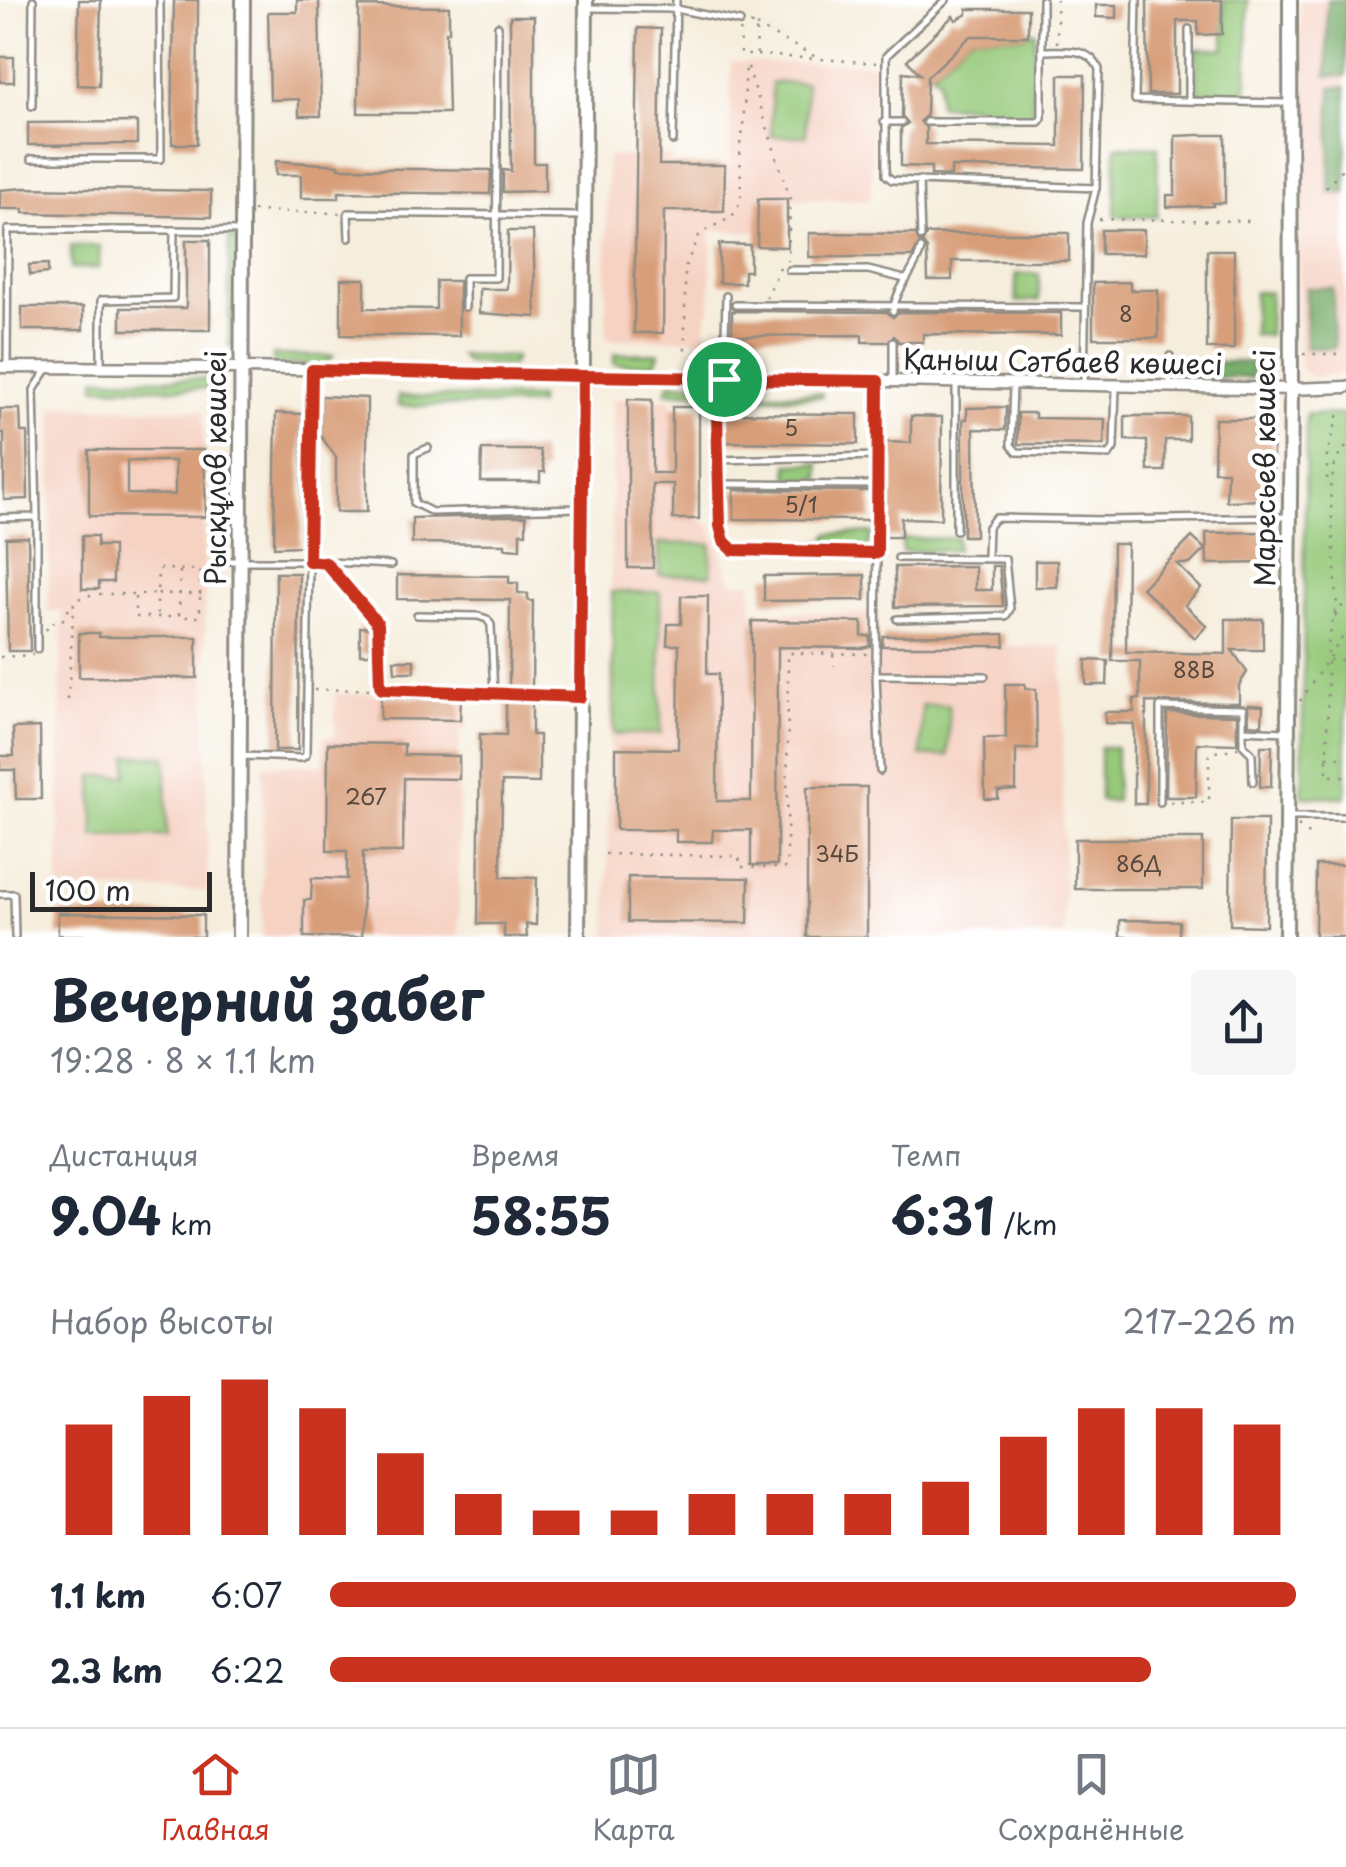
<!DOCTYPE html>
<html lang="ru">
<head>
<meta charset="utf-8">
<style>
	:root { --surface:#fff; --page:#f6f6f7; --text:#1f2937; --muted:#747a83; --line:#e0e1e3; --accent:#c8321e }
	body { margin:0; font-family:"Playpen Sans",sans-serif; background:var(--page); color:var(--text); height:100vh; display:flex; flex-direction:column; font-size:38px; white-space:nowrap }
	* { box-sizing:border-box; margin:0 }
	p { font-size:32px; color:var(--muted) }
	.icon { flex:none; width:55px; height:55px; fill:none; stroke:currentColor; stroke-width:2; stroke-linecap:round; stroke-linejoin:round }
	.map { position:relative; height:937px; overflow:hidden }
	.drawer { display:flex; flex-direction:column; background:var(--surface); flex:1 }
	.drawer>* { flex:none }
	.scale { position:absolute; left:30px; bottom:25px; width:182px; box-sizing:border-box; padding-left:10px; border:5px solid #2b2b2b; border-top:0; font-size:28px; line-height:35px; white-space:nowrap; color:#2b2b2b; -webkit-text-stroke:8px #fff; paint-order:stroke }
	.pin { position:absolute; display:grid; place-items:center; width:85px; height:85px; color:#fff; margin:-42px; border:5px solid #fff; border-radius:50%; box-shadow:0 2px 10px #0007 }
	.round { display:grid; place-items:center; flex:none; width:105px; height:105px; border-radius:10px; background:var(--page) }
	.head { display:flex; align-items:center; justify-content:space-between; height:170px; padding:0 50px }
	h1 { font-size:55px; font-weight:700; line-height:75px }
	.figures { display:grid; grid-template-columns:repeat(3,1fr); gap:15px; height:170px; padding:10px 50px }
	.figures div { display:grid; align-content:center }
	.figures b { font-size:50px; font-weight:700 }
	.figures small { font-size:28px; font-weight:400 }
	.figures p { font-size:28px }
	.chart { height:280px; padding:20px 50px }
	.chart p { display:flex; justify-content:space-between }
	.chart svg { width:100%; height:180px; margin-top:10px; stroke:var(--accent); stroke-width:6 }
	ul { padding:0 50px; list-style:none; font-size:32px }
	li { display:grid; grid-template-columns:160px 120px 1fr; align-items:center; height:75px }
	li i { height:25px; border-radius:12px; background:var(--accent) }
	.dock { display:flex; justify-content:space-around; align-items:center; height:140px; border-top:2px solid var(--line); background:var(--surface); font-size:28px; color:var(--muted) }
	.dock a { display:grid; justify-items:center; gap:5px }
	.dock .selected { color:var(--accent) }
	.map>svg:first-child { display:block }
	.built { fill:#f6d2c3 }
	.green { fill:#96c97a; stroke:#607a52; stroke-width:2.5 }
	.forest { fill:#78ad6a; stroke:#526c4a; stroke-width:2.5 }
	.building { fill:#d89e79; fill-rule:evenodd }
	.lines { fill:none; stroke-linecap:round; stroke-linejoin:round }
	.service-casing { stroke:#908c84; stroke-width:10 }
	.minor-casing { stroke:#908c84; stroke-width:15 }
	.tertiary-casing { stroke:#908c84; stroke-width:18 }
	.path { stroke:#908c84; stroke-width:2.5; stroke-dasharray:2.5 8; stroke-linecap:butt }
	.service { stroke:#fff; stroke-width:5 }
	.minor { stroke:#fff; stroke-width:10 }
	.tertiary { stroke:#fff; stroke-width:12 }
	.route-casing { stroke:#fff; stroke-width:20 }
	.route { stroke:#c8321e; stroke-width:12 }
	.labels { text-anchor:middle; stroke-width:9; stroke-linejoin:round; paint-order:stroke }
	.number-label { font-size:22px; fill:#56483e }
	.street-label { font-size:28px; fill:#2b2b2b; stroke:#fff }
</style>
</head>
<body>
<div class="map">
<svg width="1346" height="937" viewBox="0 0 1346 937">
	<rect width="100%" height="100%" fill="#fff"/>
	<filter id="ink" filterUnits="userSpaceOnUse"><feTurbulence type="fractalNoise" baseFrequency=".01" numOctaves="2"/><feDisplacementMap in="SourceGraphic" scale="20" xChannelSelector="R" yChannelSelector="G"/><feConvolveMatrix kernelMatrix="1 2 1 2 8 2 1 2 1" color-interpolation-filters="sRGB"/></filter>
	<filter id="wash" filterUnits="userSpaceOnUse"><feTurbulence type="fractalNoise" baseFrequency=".0048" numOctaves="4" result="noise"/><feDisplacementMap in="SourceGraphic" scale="40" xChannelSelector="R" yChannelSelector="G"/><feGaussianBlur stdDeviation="2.25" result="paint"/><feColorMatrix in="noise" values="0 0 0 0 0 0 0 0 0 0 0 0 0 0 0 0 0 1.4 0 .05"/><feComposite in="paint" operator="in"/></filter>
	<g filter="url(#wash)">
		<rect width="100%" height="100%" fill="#f6eedd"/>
		<g class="built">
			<path d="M1300,0H1346V375L1313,377L1303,372L1299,365Z"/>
			<path d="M731,62L873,64L871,200L787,199V247L757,246V231H712L710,312L707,313L706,339H606L607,156H672V165H730Z"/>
			<path d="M613,399L672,400V407H699V519L710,526L732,582H752L753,612L878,614V646H1062L1064,937H607Z"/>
			<path d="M53,406L203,410L208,891L58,889L62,612H48Z"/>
			<path d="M335,694L467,695V730H459V937H262L263,765H323V737L335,736Z"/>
		</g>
		<g class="green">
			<path d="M1224,0H1248L1247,94L1197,93V49H1224Z"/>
			<path d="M1028,32H1035L1033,117L980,116L975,106L938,105L939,79L932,73L971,36H1027Z"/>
			<path d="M772,82L806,83V136H771Z"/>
			<path d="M1116,146L1158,147L1157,217L1115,216Z"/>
			<path d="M229,235L238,240L237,346H229Z"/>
			<path d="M71,246H100L99,268H71Z"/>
			<path d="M1016,274H1039V300L1016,302Z"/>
			<path d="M1254,292H1270L1269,335H1253Z"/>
			<path d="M660,353L654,365L614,364V354Z"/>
			<path d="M273,355L333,356L326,365L273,364Z"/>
			<path d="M460,355L515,357V361L511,366L466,363Z"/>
			<path d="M96,378L222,379V389L96,387Z"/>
			<path d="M670,383L708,384L711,393L666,392Z"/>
			<rect x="721" y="393" width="101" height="4"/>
			<path d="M398,396L538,398V405L398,406Z"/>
			<path d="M1306,414L1346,415V797L1302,796Z"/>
			<path d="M819,463L820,480L789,481L788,464Z"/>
			<path d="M872,533L869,546L864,549L808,548V544L826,540L829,534Z"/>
			<path d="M957,538V550L902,552V539Z"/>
			<path d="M659,543L711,544V575H659Z"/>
			<path d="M612,592H660L661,734H614Z"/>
			<path d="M922,705H949L948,756H921Z"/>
			<rect x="1100" y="747" width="16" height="54"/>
			<path d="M128,756H166L167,836L94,837L93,776H127Z"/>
		</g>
		<g class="forest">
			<rect x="1327" y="0" width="19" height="76"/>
			<path d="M1331,87H1346V193H1330Z"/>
			<path d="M1306,288H1333L1334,348H1306Z"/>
			<path d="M1172,362H1252V378L1172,377Z"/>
		</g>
		<g id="blocks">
			<g class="building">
				<path d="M79,0H101L99,86L77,85Z"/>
				<path d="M174,0H198L197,144H172Z"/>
				<path d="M297,0H319L321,116H299V99L270,100L268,12H297Z"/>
				<path d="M1147,0H1222V34L1198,35V21H1177V94H1148Z"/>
				<path d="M1096,5H1117V18L1096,17Z"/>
				<path d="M359,6L449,7V32H446L448,113H358Z"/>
				<path d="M967,9H1028V36H971L927,77L926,116L920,121L926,128V144L1059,146V75H1085L1084,169L951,167V176L931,175V167L901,166V128L908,123L902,116L903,72L920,74L907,60L953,16L956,20L967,14Z"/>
				<path d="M510,16H534V163H545V191L503,192V170L511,171Z"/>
				<path d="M638,28L661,29L659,165H725L724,211H664L663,333H634Z"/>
				<rect x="0" y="57" width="14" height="25"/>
				<path d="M137,122V144L28,145V123Z"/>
				<path d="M1198,135H1225V203H1212L1213,206L1167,207V195H1175V136Z"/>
				<path d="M276,161L339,165V168L491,170L490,194L339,192V198H301V175H276Z"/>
				<path d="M24,188L211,191V217L23,213V209H0V190Z"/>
				<path d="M758,199H787V247L757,246Z"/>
				<rect x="1101" y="230" width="43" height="24"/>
				<path d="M508,231H533L536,317L479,313V289H507Z"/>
				<path d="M809,233L915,234L920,243L912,257H809Z"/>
				<path d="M984,233H1069V261H952V280H928L927,249L922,243L927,234Z"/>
				<path d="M186,240H210V330H121V308H186Z"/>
				<path d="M719,244L750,245V271H744V283H719Z"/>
				<rect x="1207" y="250" width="27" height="99"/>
				<path d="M48,264V273L30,275L29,265Z"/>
				<path d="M341,279H365V308L436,309V281H459V336L341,335Z"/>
				<path d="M1130,282V290H1158V338H1093V283Z"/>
				<rect x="22" y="307" width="61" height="23"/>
				<path d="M732,311L887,312L893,317L899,312L1061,313V335L923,334V342H899L894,336L887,342H862V335L732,336Z"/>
				<path d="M321,396L367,398V512H336V457L320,435Z"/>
				<path d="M628,399L652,400V473H672V407H699V519H673V484H652L653,568H628Z"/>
				<path d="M1006,407L1005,430L974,429L975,536H963V419H967V408Z"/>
				<path d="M0,409H20L21,432H27L28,499L4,500V433H0Z"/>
				<path d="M276,413L302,414L301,546L274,547Z"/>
				<path d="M724,413L858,414V444L725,442Z"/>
				<path d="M1018,413H1035V418L1105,419L1104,445L1018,444Z"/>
				<path d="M911,416L942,417L941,519L901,518V537H883L884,442L911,443Z"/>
				<path d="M1125,416H1188V440H1165V471H1148L1147,441L1125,440Z"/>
				<path d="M1215,419H1273V471H1267V500L1226,501L1227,471H1214Z"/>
				<path d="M89,450H204L206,517L89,516ZM127,461H175V495L127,494Z"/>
				<path d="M482,450H540L545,472H540V482H481Z"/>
				<path d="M734,490L871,491V520L734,519Z"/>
				<path d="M505,516H526V533H520V549L505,548V544L412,543V518Z"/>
				<path d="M1264,532L1265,563L1207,564L1206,533Z"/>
				<path d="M82,536H97V546H113V582H99V589H82Z"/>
				<path d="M28,537L30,651H8L6,538Z"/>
				<path d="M1192,537L1205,549L1190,564H1177L1201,588L1185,605L1207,626L1195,638L1142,588Z"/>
				<path d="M1113,544H1127L1126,652L1226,654V619H1263V650H1232L1247,672L1239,685V703L1146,702V804H1134V724L1105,723V712H1134V699H1140V661H1112Z"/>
				<rect x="1035" y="561" width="22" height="26"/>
				<path d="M975,566V590H992V566H999L1003,606L895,607V567Z"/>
				<path d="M276,573H299L298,750H275Z"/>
				<path d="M397,575L509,576V583H518V593L528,594V601H533L532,690L509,689L510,600L397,599Z"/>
				<path d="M865,575V600L764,601V576Z"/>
				<path d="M681,596H708L707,674H718L717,801H751L752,621L862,622V636H870V646L862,648L778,647L777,865H751V830H713L712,842H676V830H616V748L678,749L679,645H667L668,624H681Z"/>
				<path d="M360,627L371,628L370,654H360Z"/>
				<path d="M79,633H99V637H197V678L79,677Z"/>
				<path d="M1004,634L1005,646H882L883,636Z"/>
				<path d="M394,660H414V672H395Z"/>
				<path d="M1086,660L1108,661L1107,685H1086Z"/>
				<path d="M1005,684H1025V689H1036L1037,749H1016V790L998,791V799H985L984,738H1006Z"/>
				<path d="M381,698L461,699L460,720L380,719Z"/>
				<path d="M506,702H532V735H539V783L502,782L501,877L537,878L536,925L526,924L527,937H504V924H478L480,734L506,735Z"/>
				<path d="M1248,705L1263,706L1262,725L1249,724Z"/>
				<path d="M1167,713L1237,715V744L1197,743L1196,797H1166Z"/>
				<path d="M40,727L41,799H16L15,770H0V756H14L13,728Z"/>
				<path d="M328,743L404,744V755L459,756V779L404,778L403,852H363L362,937H304V900H311L312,878L347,879V851H327Z"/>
				<path d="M1261,746H1272L1271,787H1260Z"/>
				<rect x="807" y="787" width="60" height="150"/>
				<path d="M1231,820H1267L1266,926L1230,925Z"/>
				<rect x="1075" y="839" width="128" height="50"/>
				<path d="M1316,865H1346V937H1315Z"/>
				<path d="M628,877L749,878L748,923L628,922Z"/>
				<path d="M58,913L203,915V937L58,935Z"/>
				<path d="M1120,920L1179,921V937H1120Z"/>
			</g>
		</g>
	</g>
	<g filter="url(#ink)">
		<use href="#blocks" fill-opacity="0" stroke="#908c84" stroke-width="2.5"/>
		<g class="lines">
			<g class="service-casing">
				<g id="service">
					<path d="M946,0L886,56V175L892,180L1096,188"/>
					<path d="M1137,0L1135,100L1287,103"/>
					<path d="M589,8L676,9L740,22"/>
					<path d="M1042,51C1064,51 1089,46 1099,69L1096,188L1087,223L1084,385"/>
					<path d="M1189,101V29"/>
					<path d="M32,106L33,0"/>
					<path d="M884,122H902"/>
					<path d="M926,122H1039L1042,118V0"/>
					<path d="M673,141L676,0"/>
					<path d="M31,159H161L160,0"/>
					<path d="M919,180L921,237"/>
					<path d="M349,238L348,213L581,216"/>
					<path d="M789,270H868L905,279"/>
					<path d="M735,305L1082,307"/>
					<path d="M465,307V278H496L498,26"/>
					<path d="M893,311C896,287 916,272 921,249"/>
					<path d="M893,342V379"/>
					<path d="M7,366L8,230H174"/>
					<path d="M101,366V300L173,298L174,230L242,231"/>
					<path d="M312,370L309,561L391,565"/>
					<path d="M724,376L726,296"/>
					<path d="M717,379L720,526C724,544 730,549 748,553H877"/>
					<path d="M878,381L876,675L880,771"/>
					<path d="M956,382V530"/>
					<path d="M1013,384L1011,445L1017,452L1109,455L1114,448L1116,388"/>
					<path d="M1170,386V356"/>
					<path d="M428,448L414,454V503L432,512L579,508"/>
					<path d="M718,460L877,456"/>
					<path d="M720,484L877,485"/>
					<path d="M0,518L37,517L34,390L48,368"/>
					<path d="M987,556L988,527L995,518L1108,520L1287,517"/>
					<path d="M224,561H309L306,755L302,758L240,756"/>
					<path d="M327,564L378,624L380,685L383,689L494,695"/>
					<path d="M417,615L478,616L487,619L491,625L494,695L578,697"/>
					<path d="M897,619L1006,616L1010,609L1005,559L898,558"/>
					<path d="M37,649V517"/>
					<path d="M876,675L985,676"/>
					<path d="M1243,730L1285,732"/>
					<path d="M1160,802V707L1243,709V745L1252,754L1253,782"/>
					<path d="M1289,817H1346"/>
					<path d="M0,894H14L15,937"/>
				</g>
			</g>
			<g class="minor-casing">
				<path id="minor" d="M0,367L243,368L1291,389L1346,387"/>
			</g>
			<g class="tertiary-casing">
				<g id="tertiary">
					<path d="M239,937L243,0"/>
					<path d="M578,937L586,0"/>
					<path d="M1286,937L1291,389L1290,0"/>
				</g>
			</g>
			<g class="path">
				<path d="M740,22L756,26L757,55H741Z"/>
				<path d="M756,26L820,59L876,63"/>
				<path d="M1057,43V0"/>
				<path d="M757,55L819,59"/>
				<path d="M748,67L790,199L788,261"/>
				<path d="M1326,187L1346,165"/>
				<path d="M253,211L340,213"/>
				<path d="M1099,219L1250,221"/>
				<path d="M766,298L781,265"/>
				<path d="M685,350V267L700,233L732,217L741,202L740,136L743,133L746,62"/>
				<path d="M1303,354H1341"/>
				<path d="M1346,447L1336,460L1330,488L1337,600L1328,644L1327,757H1346"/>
				<path d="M1327,479V454L1340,410"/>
				<path d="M180,571L179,617H200V597"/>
				<path d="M99,594H157L158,569L200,570V594H157V617"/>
				<path d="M135,597V617H178"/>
				<path d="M1335,616L1346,601"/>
				<path d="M46,630L50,623L62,621L73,602"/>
				<path d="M833,655L834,666"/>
				<path d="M0,657L33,655"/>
				<path d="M1329,660H1346"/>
				<path d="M314,690L371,689"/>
				<path d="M68,700L74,600L94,594"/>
				<path d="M1300,701L1346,632"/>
				<path d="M1327,759V776H1346"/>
				<path d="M1170,802H1209V753L1238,748"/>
				<path d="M1298,826L1311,836"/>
				<path d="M605,854L739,856L740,867L787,868L788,653L869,654"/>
			</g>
			<use href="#service" class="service"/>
			<use href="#minor" class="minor"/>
			<use href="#tertiary" class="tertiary"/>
		</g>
	</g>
	<g class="lines" filter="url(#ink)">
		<g class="route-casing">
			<path id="route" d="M724,379L716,378L583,376L312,370L309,561L326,563L378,624L380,685L382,689L580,697L583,376L716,378L720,526L724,541L733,550L877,553L878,381L724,379"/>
		</g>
		<use href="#route" class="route"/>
	</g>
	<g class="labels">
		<g class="number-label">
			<text x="1126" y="322">8</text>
			<text x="791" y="436">5</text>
			<text x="801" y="513">5/1</text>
			<text x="1194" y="678">88В</text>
			<text x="366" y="805">267</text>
			<text x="837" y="862">34Б</text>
			<text x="1139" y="872">86Д</text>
		</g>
		<g class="street-label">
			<text transform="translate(1063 362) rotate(1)" y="10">Қаныш Сәтбаев көшесі</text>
			<text transform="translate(216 468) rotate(-90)" y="10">Рысқұлов көшсеі</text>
			<text transform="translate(1265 468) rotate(-90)" y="10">Маресьев көшесі</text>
		</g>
	</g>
</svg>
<div class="scale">100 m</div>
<div class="pin" style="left:724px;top:379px;background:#1e9e55"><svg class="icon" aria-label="arrive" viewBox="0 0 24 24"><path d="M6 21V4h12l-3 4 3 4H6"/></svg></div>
</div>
<section class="drawer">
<div class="head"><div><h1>Вечерний забег</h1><p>19:28 · 8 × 1.1 km</p></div><a class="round"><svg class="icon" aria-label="share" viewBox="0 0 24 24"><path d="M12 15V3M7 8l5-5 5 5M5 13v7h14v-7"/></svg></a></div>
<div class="figures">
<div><p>Дистанция</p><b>9.04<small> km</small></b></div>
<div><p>Время</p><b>58:55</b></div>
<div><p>Темп</p><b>6:31<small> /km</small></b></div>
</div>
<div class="chart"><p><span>Набор высоты</span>217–226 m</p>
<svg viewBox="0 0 160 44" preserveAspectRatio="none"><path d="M5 44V17M15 44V10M25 44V6M35 44V13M45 44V24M55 44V34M65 44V38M75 44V38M85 44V34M95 44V34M105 44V34M115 44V31M125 44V20M135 44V13M145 44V13M155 44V17"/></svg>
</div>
<ul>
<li><b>1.1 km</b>6:07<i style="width:100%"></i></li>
<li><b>2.3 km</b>6:22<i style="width:85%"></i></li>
</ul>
</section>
<nav class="dock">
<a class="selected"><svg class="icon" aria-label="home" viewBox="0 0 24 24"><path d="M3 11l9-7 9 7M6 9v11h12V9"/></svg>Главная</a>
<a><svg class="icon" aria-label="map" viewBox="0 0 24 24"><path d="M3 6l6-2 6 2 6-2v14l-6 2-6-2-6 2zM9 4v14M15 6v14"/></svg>Карта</a>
<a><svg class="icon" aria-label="saved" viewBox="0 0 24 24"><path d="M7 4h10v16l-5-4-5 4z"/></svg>Сохранённые</a>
</nav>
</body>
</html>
